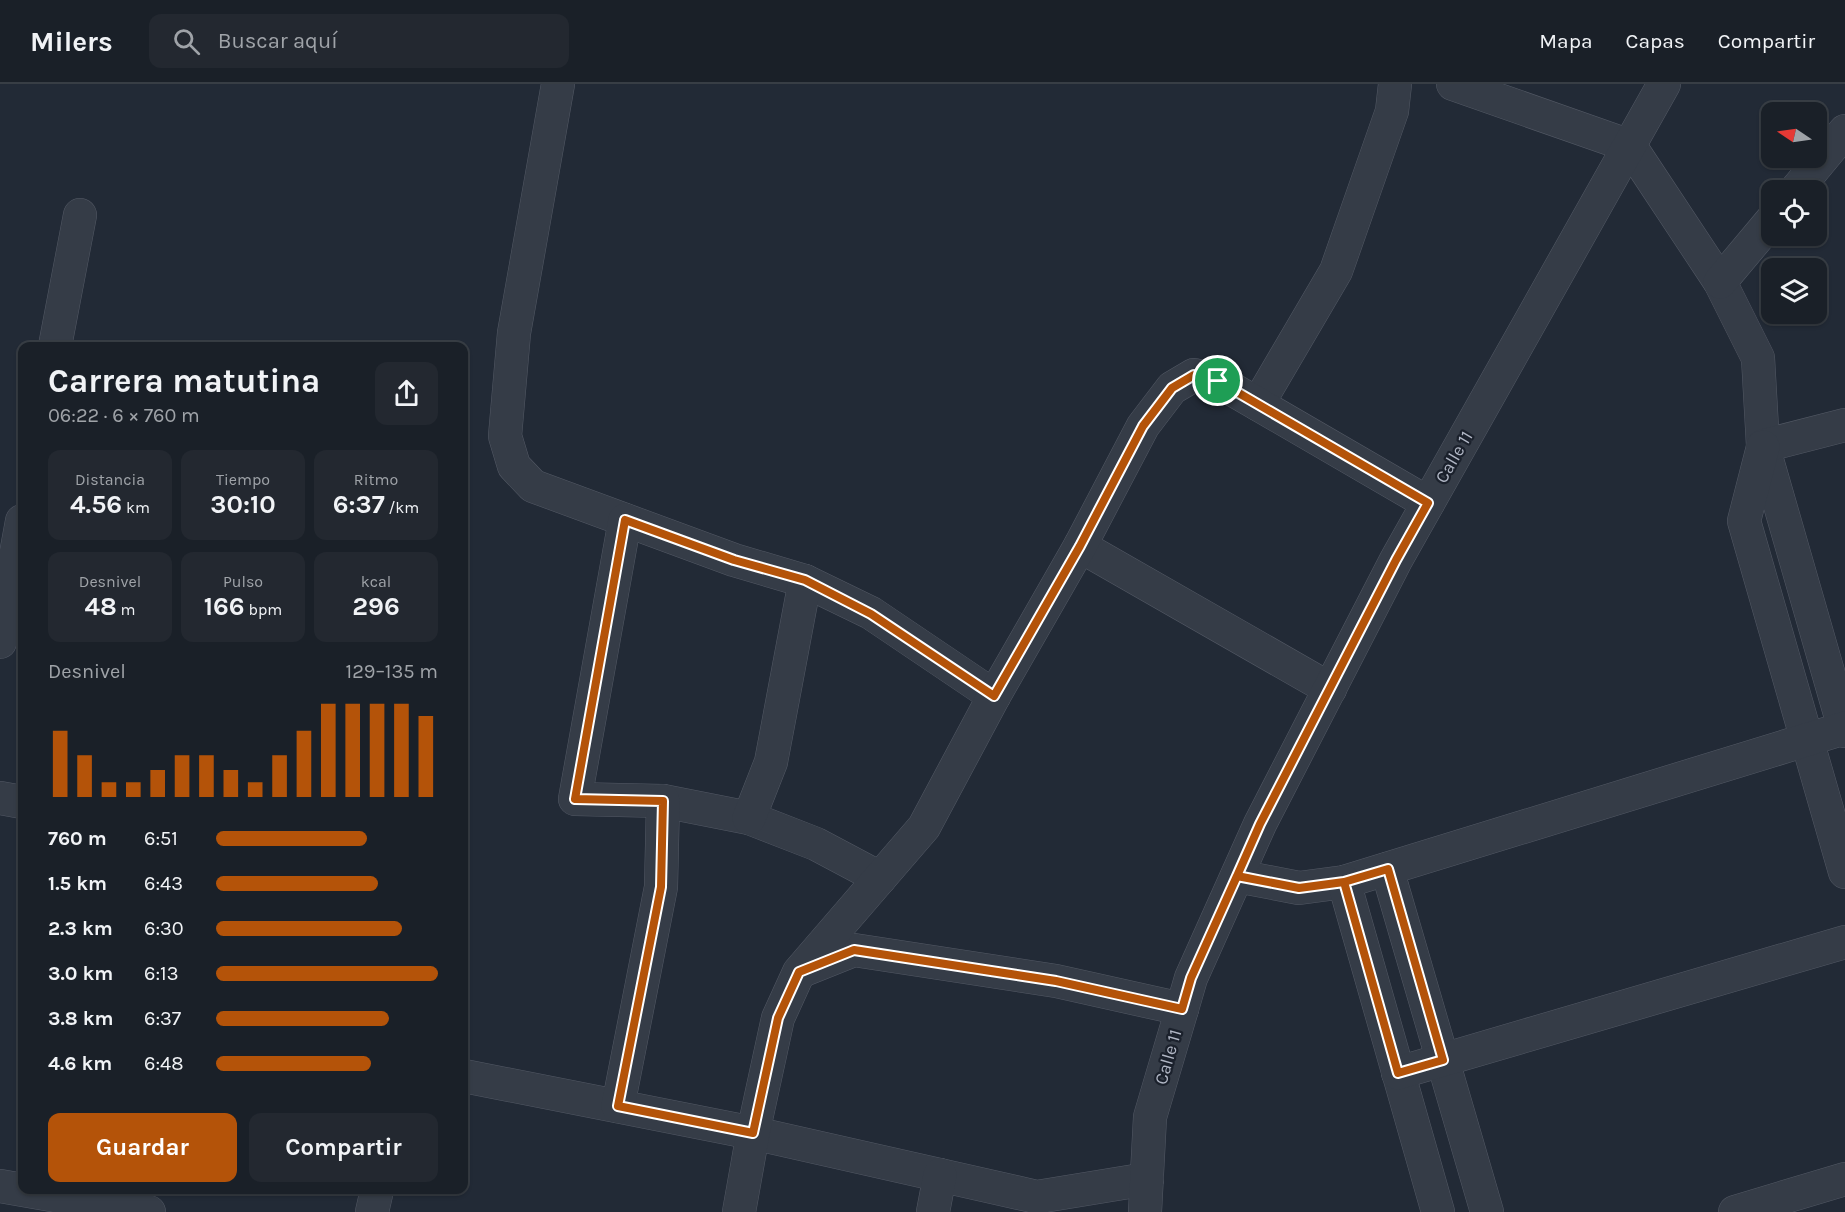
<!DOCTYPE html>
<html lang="es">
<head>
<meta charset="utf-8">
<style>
	:root { --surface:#1a2028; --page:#232830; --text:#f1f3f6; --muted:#9fa3a8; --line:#383e45; --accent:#b45309 }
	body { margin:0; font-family:Karla,sans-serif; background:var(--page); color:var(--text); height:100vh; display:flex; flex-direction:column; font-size:22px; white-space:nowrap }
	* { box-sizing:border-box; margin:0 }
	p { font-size:20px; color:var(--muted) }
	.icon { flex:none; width:33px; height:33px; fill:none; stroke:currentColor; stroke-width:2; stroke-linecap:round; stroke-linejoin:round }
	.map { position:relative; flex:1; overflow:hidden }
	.panel { position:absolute; left:18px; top:258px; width:450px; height:852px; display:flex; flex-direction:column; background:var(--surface); border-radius:12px; box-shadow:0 2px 4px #0004,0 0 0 2px var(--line) }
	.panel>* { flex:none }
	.needle { width:39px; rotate:283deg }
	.controls { position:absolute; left:1761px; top:18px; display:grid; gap:12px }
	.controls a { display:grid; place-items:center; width:66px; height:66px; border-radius:12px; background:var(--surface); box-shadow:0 2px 4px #0004,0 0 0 2px var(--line); font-size:30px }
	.pin { position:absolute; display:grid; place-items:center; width:51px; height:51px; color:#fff; margin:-26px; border:3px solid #fff; border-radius:50%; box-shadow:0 2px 6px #0007 }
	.round { display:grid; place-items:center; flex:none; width:63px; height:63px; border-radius:12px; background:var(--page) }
	.overview { display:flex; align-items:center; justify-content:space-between; height:102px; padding:0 30px }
	h1 { font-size:33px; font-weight:700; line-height:45px }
	.metrics { display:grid; grid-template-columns:repeat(3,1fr); gap:9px; height:102px; padding:6px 30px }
	.metrics div { display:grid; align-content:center; border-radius:12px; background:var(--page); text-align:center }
	.metrics b { font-size:26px; font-weight:700 }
	.metrics small { font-size:16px; font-weight:400 }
	.metrics p { font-size:16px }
	.chart { height:168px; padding:12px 30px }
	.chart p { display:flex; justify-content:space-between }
	.chart svg { width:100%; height:108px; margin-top:6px; stroke:var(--accent); stroke-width:6 }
	.action { display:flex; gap:12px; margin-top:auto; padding:12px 30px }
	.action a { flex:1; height:69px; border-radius:12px; background:var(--accent); color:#fff; font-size:24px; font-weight:700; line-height:69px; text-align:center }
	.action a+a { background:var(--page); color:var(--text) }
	ul { padding:0 30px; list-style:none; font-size:20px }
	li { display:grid; grid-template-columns:96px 72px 1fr; align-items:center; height:45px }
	li i { height:15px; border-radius:8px; background:var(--accent) }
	header { display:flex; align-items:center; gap:36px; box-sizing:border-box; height:84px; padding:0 30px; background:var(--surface); border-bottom:2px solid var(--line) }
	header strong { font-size:28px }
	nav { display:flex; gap:33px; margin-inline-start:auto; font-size:21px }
	.search { width:420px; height:54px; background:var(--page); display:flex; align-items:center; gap:15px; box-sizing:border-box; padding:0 21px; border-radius:12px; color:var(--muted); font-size:22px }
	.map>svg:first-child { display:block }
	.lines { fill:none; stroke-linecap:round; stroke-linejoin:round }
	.minor-casing { stroke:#535965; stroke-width:34 }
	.tertiary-casing { stroke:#535965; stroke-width:34 }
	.minor { stroke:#353c47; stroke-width:33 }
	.tertiary { stroke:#353c47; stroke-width:33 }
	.route-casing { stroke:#fff; stroke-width:12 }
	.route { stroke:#b45309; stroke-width:8 }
	.labels { text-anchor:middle; stroke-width:4.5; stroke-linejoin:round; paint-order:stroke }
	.street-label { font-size:18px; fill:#b0b6c4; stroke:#1b212c }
</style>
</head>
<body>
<header>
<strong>Milers</strong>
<div class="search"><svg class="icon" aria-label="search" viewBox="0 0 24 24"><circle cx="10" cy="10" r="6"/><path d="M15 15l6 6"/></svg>Buscar aquí</div>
<nav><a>Mapa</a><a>Capas</a><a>Compartir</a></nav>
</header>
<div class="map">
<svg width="1845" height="1128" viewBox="0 0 1845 1128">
	<rect width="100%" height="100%" fill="#222a36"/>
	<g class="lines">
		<g class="minor-casing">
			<g id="minor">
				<path d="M558,0L514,249L505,352L514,382L533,402L734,476L805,497L871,529L994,612"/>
				<path d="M1453,0L1630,62L1720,198L1758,274L1763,362L1845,647"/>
				<path d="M1796,106L1845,47"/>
				<path d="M1720,198L1772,136"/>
				<path d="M55,262L80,131"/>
				<path d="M1258,320L1336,187L1392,27L1395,0"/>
				<path d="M1763,362L1845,341"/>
				<path d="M1763,363L1744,437L1845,788"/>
				<path d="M625,436L575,715L663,717L749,734L816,760L880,794"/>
				<path d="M1080,462L1330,605"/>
				<path d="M0,558L22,437"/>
				<path d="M0,714L22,718"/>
				<path d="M749,734L771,678L805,497"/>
				<path d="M1387,785L1487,1128"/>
				<path d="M1237,792L1299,804L1344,798L1845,644"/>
				<path d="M1344,798L1438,1128"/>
				<path d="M804,886L854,866L1056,897L1182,925"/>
				<path d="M1398,989L1845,858"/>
				<path d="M464,992L753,1049L1037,1113L1147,1095"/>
				<path d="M618,1022L661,803L663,717"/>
				<path d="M0,1102L149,1128"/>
				<path d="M372,1128L377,1106"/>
				<path d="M739,1128L753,1049L778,934L799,888L924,743L994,612L1080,462L1143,342L1172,304L1194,291L1218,297L1428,419"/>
				<path d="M933,1128L940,1091"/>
				<path d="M1735,1128L1845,1095"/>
			</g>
		</g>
		<g class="tertiary-casing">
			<path id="tertiary" d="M1145,1128L1150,1033L1182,925L1191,894L1260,740L1396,476L1664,0"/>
		</g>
		<use href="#minor" class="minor"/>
		<use href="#tertiary" class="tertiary"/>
	</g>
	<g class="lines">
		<g class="route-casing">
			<path id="route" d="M1218,297L1194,291L1172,304L1143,342L1080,462L994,612L871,530L805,496L734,476L625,436L575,715L663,717L661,803L618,1022L753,1049L778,934L799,888L854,866L1056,897L1182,925L1191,894L1237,792L1299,804L1344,798L1398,989L1443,976L1388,785L1344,798L1299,804L1237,792L1260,740L1396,476L1428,419L1218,297"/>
		</g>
		<use href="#route" class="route"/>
	</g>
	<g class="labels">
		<g class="street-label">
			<text transform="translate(1454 373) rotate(-60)" y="6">Calle 11</text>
			<text transform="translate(1168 973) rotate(-74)" y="6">Calle 11</text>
		</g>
	</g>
</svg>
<div class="controls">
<a><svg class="needle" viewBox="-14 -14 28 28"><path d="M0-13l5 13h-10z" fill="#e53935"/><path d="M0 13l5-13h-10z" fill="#9fa3a8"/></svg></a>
<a><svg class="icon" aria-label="locate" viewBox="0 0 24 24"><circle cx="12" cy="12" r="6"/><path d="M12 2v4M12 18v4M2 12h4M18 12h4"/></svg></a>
<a><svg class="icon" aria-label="layers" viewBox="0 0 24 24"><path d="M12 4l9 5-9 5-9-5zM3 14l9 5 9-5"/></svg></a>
</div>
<div class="pin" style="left:1218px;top:297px;background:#1e9e55"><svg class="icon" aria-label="arrive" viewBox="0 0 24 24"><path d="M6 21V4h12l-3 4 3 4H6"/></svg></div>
<section class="panel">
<div class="overview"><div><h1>Carrera matutina</h1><p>06:22 · 6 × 760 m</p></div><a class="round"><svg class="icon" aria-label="share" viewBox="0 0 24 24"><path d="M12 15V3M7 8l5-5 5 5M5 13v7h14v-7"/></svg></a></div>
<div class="metrics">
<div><p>Distancia</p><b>4.56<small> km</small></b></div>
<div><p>Tiempo</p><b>30:10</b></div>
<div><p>Ritmo</p><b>6:37<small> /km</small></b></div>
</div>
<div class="metrics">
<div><p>Desnivel</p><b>48<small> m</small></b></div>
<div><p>Pulso</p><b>166<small> bpm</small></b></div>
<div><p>kcal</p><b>296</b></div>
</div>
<div class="chart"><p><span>Desnivel</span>129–135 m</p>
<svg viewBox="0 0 160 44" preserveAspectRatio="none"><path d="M5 44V17M15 44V27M25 44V38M35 44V38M45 44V33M55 44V27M65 44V27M75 44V33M85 44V38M95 44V27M105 44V17M115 44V6M125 44V6M135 44V6M145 44V6M155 44V11"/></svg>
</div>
<ul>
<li><b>760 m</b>6:51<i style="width:68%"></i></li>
<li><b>1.5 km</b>6:43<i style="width:73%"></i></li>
<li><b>2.3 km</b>6:30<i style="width:84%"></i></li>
<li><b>3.0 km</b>6:13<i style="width:100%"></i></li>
<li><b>3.8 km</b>6:37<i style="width:78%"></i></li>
<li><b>4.6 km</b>6:48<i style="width:70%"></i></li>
</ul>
<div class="action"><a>Guardar</a><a>Compartir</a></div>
</section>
</div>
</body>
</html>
